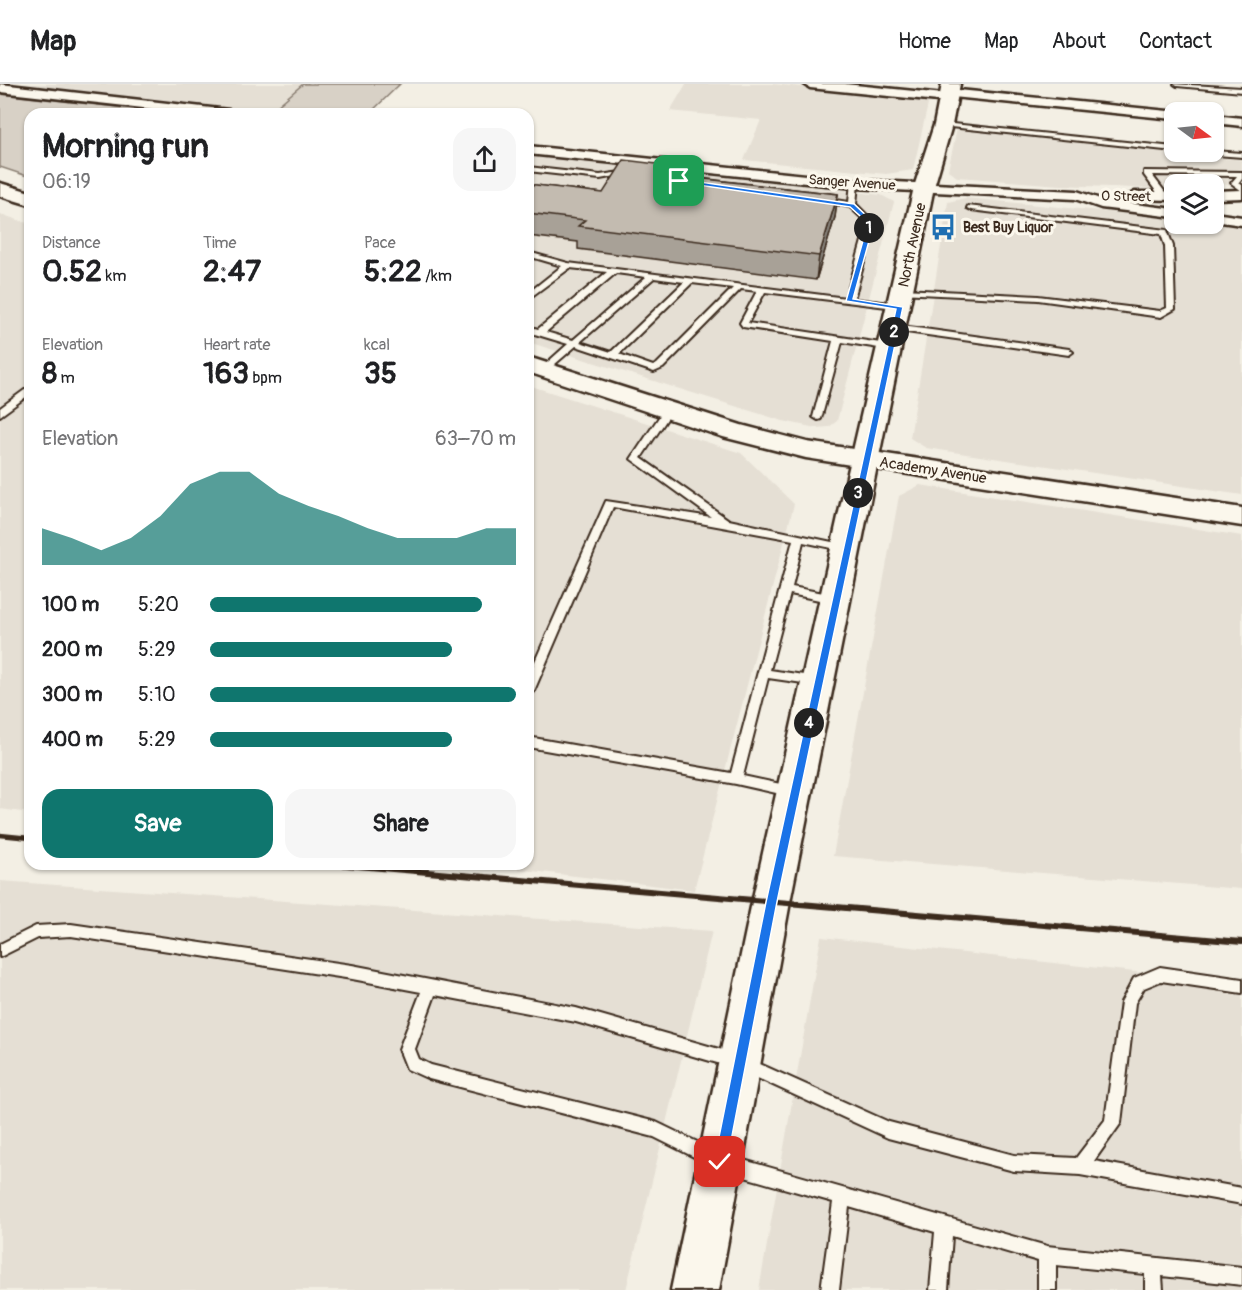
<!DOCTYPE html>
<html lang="en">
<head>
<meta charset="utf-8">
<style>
	:root { --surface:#fff; --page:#f6f6f6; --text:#202124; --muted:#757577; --line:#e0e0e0; --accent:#0f766e }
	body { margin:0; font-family:Pangolin,sans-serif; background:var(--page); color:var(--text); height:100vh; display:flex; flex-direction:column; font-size:22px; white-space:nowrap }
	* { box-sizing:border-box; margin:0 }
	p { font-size:20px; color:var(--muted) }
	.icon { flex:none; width:33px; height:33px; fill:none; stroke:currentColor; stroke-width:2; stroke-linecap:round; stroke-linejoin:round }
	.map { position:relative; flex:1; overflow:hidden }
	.sheet { position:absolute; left:24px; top:24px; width:510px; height:762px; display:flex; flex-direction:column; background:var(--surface); border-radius:18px; box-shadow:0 2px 4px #0004 }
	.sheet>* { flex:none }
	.needle { width:39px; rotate:105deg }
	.buttons { position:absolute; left:1164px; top:18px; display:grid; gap:12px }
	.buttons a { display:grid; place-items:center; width:60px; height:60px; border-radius:12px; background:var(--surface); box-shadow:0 2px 4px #0004; font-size:30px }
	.pin { position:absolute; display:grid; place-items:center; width:51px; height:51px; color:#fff; margin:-26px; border-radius:12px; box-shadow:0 3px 9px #0006 }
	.km { position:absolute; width:30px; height:30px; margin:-15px; border-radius:50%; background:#222; color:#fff; font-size:16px; line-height:30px; text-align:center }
	.round { display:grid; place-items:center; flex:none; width:63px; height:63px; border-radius:18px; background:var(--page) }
	.head { display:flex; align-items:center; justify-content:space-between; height:102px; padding:0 18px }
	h1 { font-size:33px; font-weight:700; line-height:45px }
	.figures { display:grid; grid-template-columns:repeat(3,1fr); gap:9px; height:102px; padding:6px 18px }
	.figures div { display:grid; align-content:center }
	.figures b { font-size:30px; font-weight:700 }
	.figures small { font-size:16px; font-weight:400 }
	.figures p { font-size:16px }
	.chart { height:168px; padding:12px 18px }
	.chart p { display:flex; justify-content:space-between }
	.chart svg { width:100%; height:108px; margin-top:6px; fill:var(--accent); opacity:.7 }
	.primary-button { display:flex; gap:12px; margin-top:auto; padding:12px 18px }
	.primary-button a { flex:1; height:69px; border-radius:18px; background:var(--accent); color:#fff; font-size:24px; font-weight:700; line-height:69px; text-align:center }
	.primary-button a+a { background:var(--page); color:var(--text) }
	ul { padding:0 18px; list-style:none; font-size:20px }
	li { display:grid; grid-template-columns:96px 72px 1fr; align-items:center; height:45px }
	li i { height:15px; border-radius:8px; background:var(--accent) }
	header { display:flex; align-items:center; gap:36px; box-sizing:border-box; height:84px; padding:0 30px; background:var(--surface); border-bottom:2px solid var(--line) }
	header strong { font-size:28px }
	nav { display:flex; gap:33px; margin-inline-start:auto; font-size:21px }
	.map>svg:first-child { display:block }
	.built { fill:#e5dfd4 }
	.green { fill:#d8d1c6; stroke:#8a7e72; stroke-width:1.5 }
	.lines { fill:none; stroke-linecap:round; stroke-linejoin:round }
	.lane-casing { stroke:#3b2a1e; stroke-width:4 }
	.street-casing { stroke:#3b2a1e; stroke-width:5 }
	.secondary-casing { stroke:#3b2a1e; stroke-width:5 }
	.primary-casing { stroke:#3b2a1e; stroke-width:5 }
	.lane { fill:#fbf7ec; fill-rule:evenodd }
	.street { fill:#fbf7ec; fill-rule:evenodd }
	.secondary { fill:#fbf7ec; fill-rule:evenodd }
	.primary { fill:#fbf7ec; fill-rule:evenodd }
	.rail-far1 { stroke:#3b2a1e; stroke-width:4.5 }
	.rail { stroke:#3b2a1e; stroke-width:6 }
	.wall { fill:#a8a197; stroke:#3b2a1e; stroke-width:1.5 }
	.shaded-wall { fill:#88837b; stroke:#3b2a1e; stroke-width:1.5 }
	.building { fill:#c3bbb0; stroke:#3b2a1e; stroke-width:1.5 }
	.route { fill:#1a73e8; stroke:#fff; stroke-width:1.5 }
	.labels { text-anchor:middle; stroke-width:6; stroke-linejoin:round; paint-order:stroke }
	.far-street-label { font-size:14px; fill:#3b2a1e; stroke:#fbf7ec }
	.far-poi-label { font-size:14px; font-weight:bold; fill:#3b2a1e; stroke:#fbf7ec; text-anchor:start }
	.street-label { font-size:15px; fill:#3b2a1e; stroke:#fbf7ec }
</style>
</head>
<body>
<header>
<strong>Map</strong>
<nav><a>Home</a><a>Map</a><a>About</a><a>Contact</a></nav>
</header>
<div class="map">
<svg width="1242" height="1206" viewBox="0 0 1242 1206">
	<rect width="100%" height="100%" fill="#f3efe4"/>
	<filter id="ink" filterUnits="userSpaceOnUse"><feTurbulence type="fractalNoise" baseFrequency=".0167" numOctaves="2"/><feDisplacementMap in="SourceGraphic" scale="12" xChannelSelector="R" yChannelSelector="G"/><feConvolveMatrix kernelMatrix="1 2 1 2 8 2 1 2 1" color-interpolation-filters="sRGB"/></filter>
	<g filter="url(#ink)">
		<g class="built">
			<path d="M22,0H303L269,29Z"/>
			<path d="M686,0H772L929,16L913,86L886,90L744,76L761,36L670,27Z"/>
			<path d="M957,45L1242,76V101L1174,100V104L1159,105L1060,101L957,93L948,86Z"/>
			<path d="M528,70L881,111L894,118L837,337L829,343L816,344L783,337L528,258Z"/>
			<path d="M965,114L1174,134V140L1214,138L1242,141V411L926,364L910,354L948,118Z"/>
			<path d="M0,130L30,140V729L0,725Z"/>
			<path d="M528,301L741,369L794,420L694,806L473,780H528Z"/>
			<path d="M920,401L1242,452V805L833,772L899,412Z"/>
			<path d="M0,797L712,847L626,1206H0Z"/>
			<path d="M821,853L1242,900V1206H759Z"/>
		</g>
		<g class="green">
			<path d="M303,0H400L369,30L269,29Z"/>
			<path d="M0,10L179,30H30V93L0,83Z"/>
		</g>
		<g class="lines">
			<g class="lane-casing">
				<g id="lane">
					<path d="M1174,0L1242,4V8L1177,2Z"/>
					<path d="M943,39L1174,63V67L941,42V40Z"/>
					<path d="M1214,67L1242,69V73L1203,70L1200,68Z"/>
					<path d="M528,83L600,91L628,87L632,89L600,95L528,87Z"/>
					<path d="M1144,87L1242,88V95L1239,99L1242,101V107L1231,99L1237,92L1152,91L1168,112L1164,114H1161L1144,91Z"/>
					<path d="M851,98L858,100L856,120L875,139L854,215L900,220L903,221V225L765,208L748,239L894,261L895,263L891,266L842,258L821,335L818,336L813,333L833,257L743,243L740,239L757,207L741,205L663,284L654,288L576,262L547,287L544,288L540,285L568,260L528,248V242L538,245L607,188L570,184L528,215V209L562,182L528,172V168L568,179L846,214L867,139L850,123L819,116L823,114L849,118ZM616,189L646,193L573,256L546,248ZM654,194L684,198L611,268L580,258ZM692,199L733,204L657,280L653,282L619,270Z"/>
					<path d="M968,122L1167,146L1173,162L1175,225L1161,233L1038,216L900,209L899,207L903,205L1038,212L1160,227L1167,224L1165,162L1161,150L971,126L967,124Z"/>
					<path d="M895,241L1069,265L1073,268L1069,271L892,246V242Z"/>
					<path d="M30,302V310L0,332V324Z"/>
					<path d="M668,323L673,326L641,374L729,436L846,461L851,464L846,467L803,458L792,503L834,511L840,515L834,519L790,510L770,586L817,593L823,597L817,601L768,594L743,692L799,704L800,708L799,712L794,713L736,700L528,663V653L731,689L793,456L613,423L534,607L528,611V593L606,417L711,433L631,375L665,324Z"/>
					<path d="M71,840L352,881L576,924L740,971L889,1038L1014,1071L1076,1074L1105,1036L1121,918L1134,894L1160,883L1242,895V909L1161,897L1144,904L1135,919L1121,1039L1094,1077L1242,1104V1120L1080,1091L1014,1087L888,1054L738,985L576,938L435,911L415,965L419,975L431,981L656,1038L722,1070L1047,1162L1242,1183V1201L1162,1192L1163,1206H1145V1190L1056,1181V1206H1038V1177L952,1152L948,1206H930L935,1148L849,1123L839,1206H821L833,1118L720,1086L654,1053L429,995L407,985L399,965L421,908L352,895L71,852L38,854L0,873V860L36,842Z"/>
				</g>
			</g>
			<g class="street-casing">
				<g id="street">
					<path d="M0,0L229,26L235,30H197L0,8Z"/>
					<path d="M804,0H845L944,10L949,5L1178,28H1174V35L953,13L948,18L810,4Z"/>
					<path d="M1214,31L1242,34V42L1214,39Z"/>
					<path d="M528,62L854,96L1077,107L1103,116L1174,125V133L1101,124L1075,115L854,104L528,70Z"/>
					<path d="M1242,106V114L1214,115V107Z"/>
					<path d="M1135,108H1174V116L1130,115L1128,112Z"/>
					<path d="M1214,129L1242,133V141L1214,137Z"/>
				</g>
			</g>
			<g class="secondary-casing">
				<path id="secondary" d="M942,0H960L952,41L934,103L874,397L790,818L719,1206H671L752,818L846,397L914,103L934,41Z"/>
			</g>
			<g class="primary-casing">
				<g id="primary">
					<path d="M0,99L30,108V121L0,112Z"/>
					<path d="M528,273L741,341L807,358L1242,424V442L806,374L723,353L528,288Z"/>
				</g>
			</g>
			<use href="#lane" class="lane"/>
			<use href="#street" class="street"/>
			<use href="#secondary" class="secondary"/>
			<use href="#primary" class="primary"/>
			<path class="rail-far1" d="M0,751L30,754"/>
			<path class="rail" d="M335,780L1242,858"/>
		</g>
		<path class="wall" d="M674,91L838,110L835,133L816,196L578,165V158L528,152V100L603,109Z"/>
		<g class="shaded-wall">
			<path d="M674,82L673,104L669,91Z"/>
			<path d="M838,110L835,133L816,196L819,172Z"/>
		</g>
		<path class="building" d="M624,76L674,82L669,91L838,110L819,172L578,142L585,136L528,129V100L603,109Z"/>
	</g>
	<path class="route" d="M679,95L854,120L874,139L853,215L903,223L777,818L727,1078L720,1085L714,1078L766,818L896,225L846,217L868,139L850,123L677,98Z"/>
	<defs>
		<g id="bus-bare" transform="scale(2.07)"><path d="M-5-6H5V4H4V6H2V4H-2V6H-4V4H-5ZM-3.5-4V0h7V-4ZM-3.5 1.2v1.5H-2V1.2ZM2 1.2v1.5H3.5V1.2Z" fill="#1f6fb2" stroke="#fbf7ec" stroke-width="2.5" paint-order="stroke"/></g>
	</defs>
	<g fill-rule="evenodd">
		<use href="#bus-bare" x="943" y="143"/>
	</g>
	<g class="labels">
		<g class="far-street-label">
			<text transform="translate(852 98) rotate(4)" y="5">Sanger Avenue</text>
			<text transform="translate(1126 112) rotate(1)" y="5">O Street</text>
		</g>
		<g class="far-poi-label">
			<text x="963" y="148">Best Buy Liquor</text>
		</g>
		<g class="street-label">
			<text transform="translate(912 161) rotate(-78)" y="5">North Avenue</text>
			<text transform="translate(933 386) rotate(9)" y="5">Academy Avenue</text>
		</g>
	</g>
</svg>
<div class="buttons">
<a><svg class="needle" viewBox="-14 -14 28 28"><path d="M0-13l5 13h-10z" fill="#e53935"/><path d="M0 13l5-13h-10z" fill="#757577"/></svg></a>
<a><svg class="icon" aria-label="layers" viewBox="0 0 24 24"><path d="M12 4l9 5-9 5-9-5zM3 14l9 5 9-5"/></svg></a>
</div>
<div class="pin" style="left:679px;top:97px;background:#1e9e55"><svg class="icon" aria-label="arrive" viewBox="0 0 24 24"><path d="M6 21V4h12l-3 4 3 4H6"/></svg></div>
<div class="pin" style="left:720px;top:1078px;background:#d93025"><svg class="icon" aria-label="check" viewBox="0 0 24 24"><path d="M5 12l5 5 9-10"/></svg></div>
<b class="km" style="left:869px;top:144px">1</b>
<b class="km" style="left:894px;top:248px">2</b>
<b class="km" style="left:858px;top:409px">3</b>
<b class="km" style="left:809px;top:639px">4</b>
<section class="sheet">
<div class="head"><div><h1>Morning run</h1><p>06:19</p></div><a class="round"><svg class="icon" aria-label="share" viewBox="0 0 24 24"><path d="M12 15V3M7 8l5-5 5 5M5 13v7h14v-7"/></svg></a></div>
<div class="figures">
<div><p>Distance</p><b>0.52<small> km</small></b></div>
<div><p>Time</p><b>2:47</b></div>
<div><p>Pace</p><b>5:22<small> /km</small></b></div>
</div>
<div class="figures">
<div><p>Elevation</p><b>8<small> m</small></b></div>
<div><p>Heart rate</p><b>163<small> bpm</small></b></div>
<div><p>kcal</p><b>35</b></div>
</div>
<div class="chart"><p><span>Elevation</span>63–70 m</p>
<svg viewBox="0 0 160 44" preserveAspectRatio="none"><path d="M0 44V29L10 33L20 38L30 33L40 24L50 11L60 6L70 6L80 15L90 20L100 24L110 29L120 33L130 33L140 33L150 29L160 29V44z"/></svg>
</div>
<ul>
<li><b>100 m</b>5:20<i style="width:89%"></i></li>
<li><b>200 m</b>5:29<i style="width:79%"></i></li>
<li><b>300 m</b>5:10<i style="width:100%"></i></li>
<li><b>400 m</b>5:29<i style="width:79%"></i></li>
</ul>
<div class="primary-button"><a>Save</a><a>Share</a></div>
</section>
</div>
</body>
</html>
